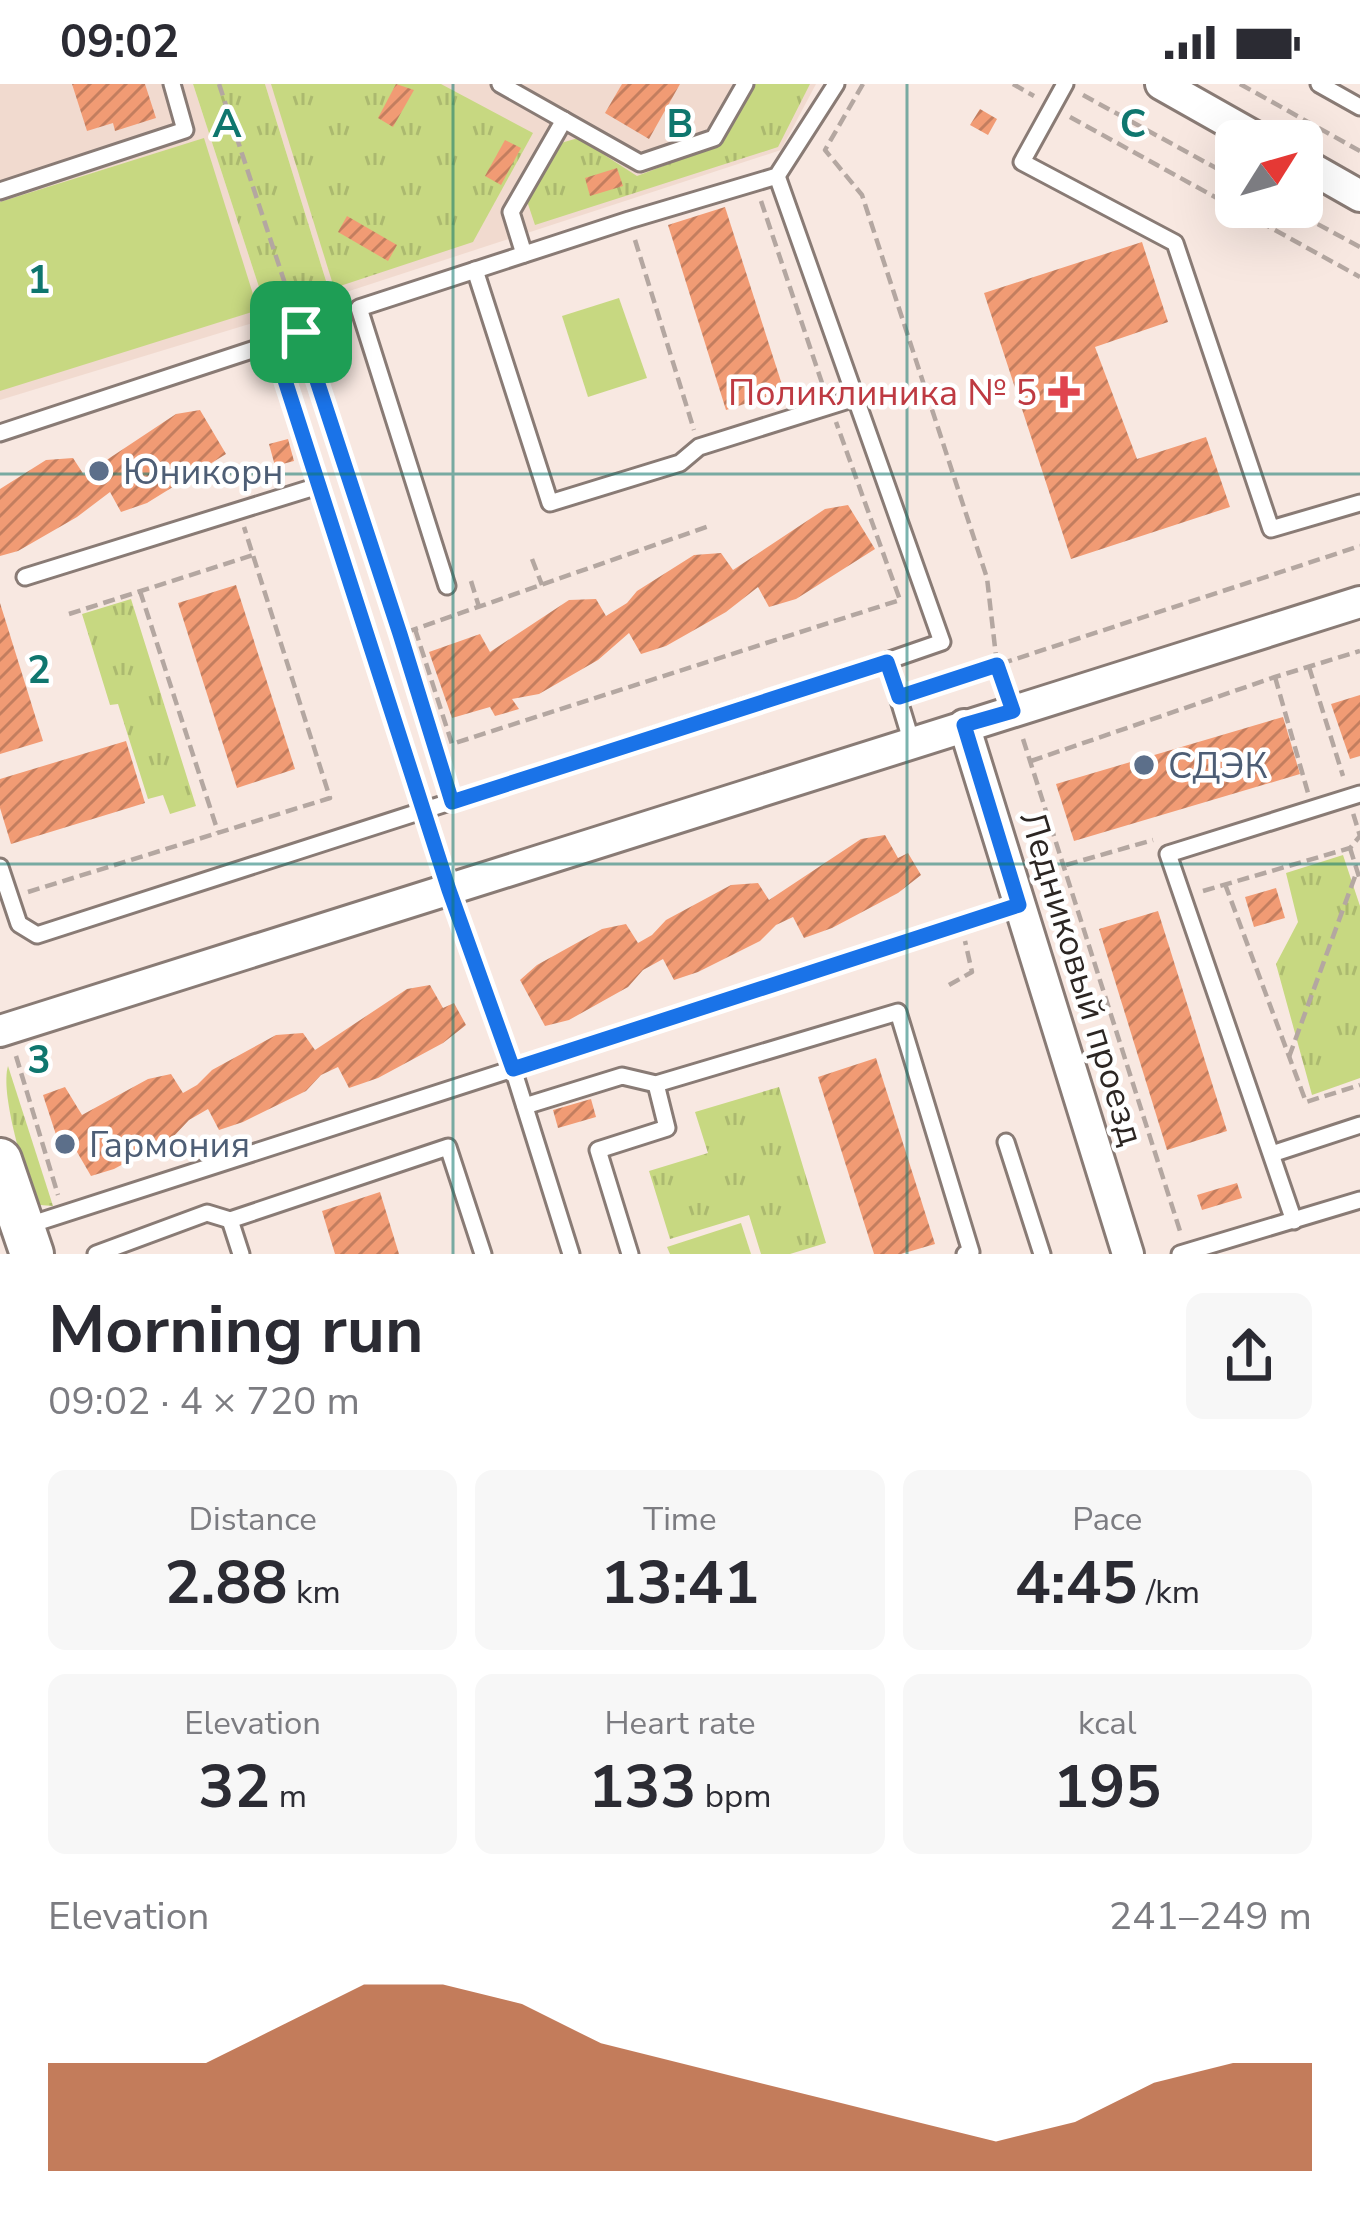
<!DOCTYPE html>
<html lang="en">
<head>
<meta charset="utf-8">
<style>
	:root { --surface:#fff; --page:#f7f7f7; --text:#2b2b33; --muted:#7c7c81; --accent:#aa4517 }
	body { margin:0; font-family:"Nunito Sans",sans-serif; background:var(--page); color:var(--text); height:100vh; display:flex; flex-direction:column; font-size:45px; white-space:nowrap }
	* { box-sizing:border-box; margin:0 }
	p { font-size:39px; color:var(--muted) }
	.icon { flex:none; width:66px; height:66px; fill:none; stroke:currentColor; stroke-width:2; stroke-linecap:round; stroke-linejoin:round }
	.map { position:relative; height:1170px; overflow:hidden }
	.sheet { display:flex; flex-direction:column; background:var(--surface); flex:1 }
	.sheet>* { flex:none }
	.needle { width:78px; rotate:53deg }
	.buttons { position:absolute; left:1215px; top:36px; display:grid; gap:24px }
	.buttons a { display:grid; place-items:center; width:108px; height:108px; border-radius:18px; background:var(--surface); box-shadow:0 12px 48px #0002; font-size:60px }
	.pin { position:absolute; display:grid; place-items:center; width:102px; height:102px; color:#fff; margin:-51px; border-radius:24px; box-shadow:0 6px 18px #0006 }
	.round { display:grid; place-items:center; flex:none; width:126px; height:126px; border-radius:18px; background:var(--page) }
	.head { display:flex; align-items:center; justify-content:space-between; height:204px; padding:0 48px }
	h1 { font-size:66px; font-weight:700; line-height:90px }
	.figures { display:grid; grid-template-columns:repeat(3,1fr); gap:18px; height:204px; padding:12px 48px }
	.figures div { display:grid; align-content:center; border-radius:18px; background:var(--page); text-align:center }
	.figures b { font-size:60px; font-weight:700 }
	.figures small { font-size:33px; font-weight:400 }
	.figures p { font-size:33px }
	.chart { height:336px; padding:24px 48px }
	.chart p { display:flex; justify-content:space-between }
	.chart svg { width:100%; height:216px; margin-top:12px; fill:var(--accent); opacity:.7 }
	.status { display:flex; justify-content:space-between; align-items:center; height:84px; padding:0 60px; background:var(--surface); direction:ltr }
	.status svg { height:33px; fill:currentColor }
	.map>svg:first-child { display:block }
	.built { fill:#f1dacf }
	.grass { fill:url(#grass-tufts) }
	.pitch { fill:#c7d881 }
	.building { fill:url(#building-hatch) }
	.lines { fill:none; stroke-linecap:round; stroke-linejoin:round }
	.lane-casing { stroke:#897b75; stroke-width:21 }
	.street-casing { stroke:#897b75; stroke-width:36 }
	.secondary-casing { stroke:#897b75; stroke-width:48 }
	.path { stroke:#b4a7a1; stroke-width:4.5; stroke-dasharray:12 6; stroke-linecap:butt }
	.lane { stroke:#fff; stroke-width:15 }
	.street { stroke:#fff; stroke-width:30 }
	.secondary { stroke:#fff; stroke-width:42 }
	.route-casing { stroke:#fff; stroke-width:24 }
	.route { stroke:#1a73e8; stroke-width:15 }
	.grid { fill:none; stroke:#0f766e; stroke-width:3; stroke-opacity:0.55 }
	.health-dot { fill:#e0444e; stroke:#fff; stroke-width:4.5 }
	.service-dot { fill:#5c6f8a; stroke:#fff; stroke-width:4.5 }
	.labels { text-anchor:middle; stroke-width:9; stroke-linejoin:round; paint-order:stroke }
	.health-label { font-size:36px; fill:#be3a42; stroke:#fff; text-anchor:end }
	.service-label { font-size:36px; fill:#4e5e75; stroke:#fff; text-anchor:start }
	.street-label { font-size:36px; fill:#2c2623; stroke:#fff }
	.grid-label { font-size:39px; text-anchor:middle; font-weight:bold; fill:#0f766e; stroke:#fff; stroke-width:9; stroke-linejoin:round; paint-order:stroke }
</style>
</head>
<body>
<div class="status"><b>09:02</b><svg viewBox="0 0 49 12"><path d="M0 12V9h3v3zM5 12V6h3v6zM10 12V3h3v9zM15 12V0h3v12zM26 1h20v11H26zM47 4h2v5h-2z"/></svg></div>
<div class="map">
<svg width="1360" height="1170" viewBox="0 0 1360 1170">
	<defs>
		<pattern id="grass-tufts" width="24" height="20" patternUnits="userSpaceOnUse" patternTransform="scale(3)"><rect width="24" height="20" fill="#c7d881"/><path d="M3 7l-1-3M5 7V3M7 7l1-3M15 17l-1-3M17 17v-4M19 17l1-3" fill="none" stroke="#abb96f"/></pattern>
		<pattern id="building-hatch" width="6" height="6" patternUnits="userSpaceOnUse" patternTransform="scale(3)"><rect width="6" height="6" fill="#f19b74"/><path d="M-1 1l2-2M0 6l6-6M5 7l2-2" fill="none" stroke="#c37e5f"/></pattern>
	</defs>
	<rect width="100%" height="100%" fill="#f8e8e1"/>
	<g class="built">
		<path d="M0,0H193L269,234L0,316Z"/>
		<path d="M265,0H816L781,66L331,213Z"/>
	</g>
	<g class="grass">
		<path d="M193,0H265L331,213L269,234Z"/>
		<path d="M271,0H441L533,49L473,158L334,204Z"/>
		<path d="M753,0H810L778,63L535,141L527,117L561,59L578,54L637,92L718,61Z"/>
		<path d="M131,515L196,722L170,730L163,711L148,715L118,620L110,621L82,530Z"/>
		<path d="M1343,771L1360,822V994L1312,1011L1276,880L1298,838L1286,789Z"/>
		<path d="M8,982L53,1122L40,1121L33,1114C23,1083 0,1009 8,982Z"/>
		<path d="M779,1003L826,1159L790,1170H761L749,1131L670,1155L649,1087L708,1069L695,1028Z"/>
	</g>
	<g class="pitch">
		<path d="M204,54L258,226L0,307V118Z"/>
		<path d="M619,214L647,294L588,313L562,232Z"/>
		<path d="M741,1139L751,1170H670L667,1163Z"/>
	</g>
	<g class="building">
		<path d="M72,0H145L156,34L115,47L113,39L87,47Z"/>
		<path d="M396,0L414,6L393,43L378,34Z"/>
		<path d="M622,0H680L649,55L605,29Z"/>
		<path d="M980,25L997,35L988,51L970,41Z"/>
		<path d="M505,56L521,64L501,101L485,92Z"/>
		<path d="M617,84L623,102L590,112L585,94Z"/>
		<path d="M725,123L784,307L726,326L668,141Z"/>
		<path d="M347,132L397,161L388,177L338,148Z"/>
		<path d="M1142,158L1168,238L1095,263L1137,375L1206,353L1230,423L1071,475L984,209Z"/>
		<path d="M200,326L226,370L147,419L121,428L110,408L77,433L18,467L0,472V405L46,376L73,374L84,391L176,330Z"/>
		<path d="M288,355L294,377L275,382L269,360Z"/>
		<path d="M848,421L875,465L796,515L769,523L758,503L726,528L666,562L641,570L629,549L598,576L539,610L512,615L519,625L495,632L490,623L452,634L429,568L480,550L490,568L569,516L596,515L606,532L627,519L637,507L694,471L721,469L733,486L825,425Z"/>
		<path d="M236,501L295,685L237,704L178,519Z"/>
		<path d="M0,519L43,657L0,670Z"/>
		<path d="M1360,611V672L1350,675L1331,620Z"/>
		<path d="M1283,633L1300,690L1074,757L1056,700Z"/>
		<path d="M126,657L145,719L11,760L0,724V695Z"/>
		<path d="M885,751L898,774L908,769L921,791L898,809L832,844L804,854L793,833L776,841L760,857L698,888L674,896L663,875L643,886L628,903L569,936L545,942L520,896L537,881L602,845L626,840L638,859L652,851L666,836L731,801L758,799L769,816L861,755Z"/>
		<path d="M1276,804L1285,834L1254,843L1245,813Z"/>
		<path d="M1158,827L1227,1047L1167,1066L1099,845Z"/>
		<path d="M430,901L443,924L454,919L466,941L443,959L378,994L349,1004L338,983L321,991L306,1007L243,1038L219,1046L208,1025L189,1036L173,1053L114,1085L91,1092L73,1061L61,1066L43,1011L65,1003L82,1031L148,995L171,990L183,1009L197,1001L212,986L276,951L303,949L315,966L407,905Z"/>
		<path d="M876,974L935,1160L901,1170H874L818,993Z"/>
		<path d="M591,1015L596,1033L558,1044L553,1026Z"/>
		<path d="M1237,1099L1242,1114L1202,1126L1197,1111Z"/>
		<path d="M380,1108L399,1170H335L322,1127Z"/>
	</g>
	<g class="lines">
		<g class="lane-casing">
			<g id="lane">
				<path d="M500,0L640,79L714,54L745,0"/>
				<path d="M1065,0L1022,78L1175,159L1271,445L1360,419"/>
				<path d="M1319,0L1360,23"/>
				<path d="M777,92L942,558L887,577L912,659"/>
				<path d="M0,107L185,46L172,0"/>
				<path d="M524,170L511,128L564,36"/>
				<path d="M475,186L550,419L680,379L699,363L855,314"/>
				<path d="M0,349L273,259L449,806L513,985L26,1142"/>
				<path d="M25,493L318,402"/>
				<path d="M447,502L359,224L629,136L777,92L836,0"/>
				<path d="M0,783L19,840L37,851L887,577"/>
				<path d="M525,1022L622,992L656,1000L898,928L971,1168L965,1170"/>
				<path d="M1006,1058L1042,1170"/>
				<path d="M1272,1070L1360,1041"/>
				<path d="M230,1136L241,1170"/>
				<path d="M1294,1137L1168,770L1360,710"/>
				<path d="M96,1170L207,1129L230,1136L448,1063L483,1170"/>
				<path d="M571,1170L513,985L1019,821"/>
				<path d="M630,1170L598,1066L667,1044L656,1000"/>
				<path d="M1180,1170L1360,1116"/>
			</g>
		</g>
		<g class="street-casing">
			<g id="street">
				<path d="M1161,0L1262,57"/>
				<path d="M1302,79L1360,112"/>
				<path d="M964,641L1128,1170"/>
				<path d="M0,947L1360,518"/>
			</g>
		</g>
		<g class="secondary-casing">
			<path id="secondary" d="M0,1076L32,1170"/>
		</g>
		<g class="path">
			<path d="M219,0L301,248L292,251"/>
			<path d="M863,0L825,66L862,111L987,494L997,581L1005,605"/>
			<path d="M1013,0L1034,12"/>
			<path d="M1240,0L1360,67"/>
			<path d="M1083,11L1236,95"/>
			<path d="M1070,33L1360,193"/>
			<path d="M761,117L824,305"/>
			<path d="M1286,123L1360,163"/>
			<path d="M635,156L694,346"/>
			<path d="M301,248L401,550L709,442"/>
			<path d="M532,475L542,501"/>
			<path d="M471,497L479,523"/>
			<path d="M140,507L218,748"/>
			<path d="M69,530L253,471"/>
			<path d="M415,545L452,660L900,516L836,338"/>
			<path d="M401,550L446,699"/>
			<path d="M1309,583L1343,692"/>
			<path d="M1275,593L1308,709"/>
			<path d="M915,608L1360,462"/>
			<path d="M1023,655L1180,1147"/>
			<path d="M1031,677L1275,593L1360,567"/>
			<path d="M1350,764L1360,796"/>
			<path d="M1066,781L1153,756"/>
			<path d="M1225,800L1306,1018L1360,1001"/>
			<path d="M1203,807L1350,764L1360,752L1353,729"/>
			<path d="M28,808L330,714L244,443"/>
			<path d="M949,901L972,888L965,857"/>
			<path d="M16,972L58,1111"/>
			<path d="M1289,973L1357,787"/>
		</g>
		<use href="#lane" class="lane"/>
		<use href="#street" class="street"/>
		<use href="#secondary" class="secondary"/>
	</g>
	<g class="lines">
		<g class="route-casing">
			<path id="route" d="M301,248L400,550L452,718L887,578L899,613L997,581L1013,627L964,641L1019,821L513,985L449,806L273,259Z"/>
		</g>
		<use href="#route" class="route"/>
	</g>
	<path class="grid" d="M453,0V1170M907,0V1170M0,390H1360M0,780H1360"/>
	<path class="health-dot" d="M1058 290h12v12h12v12h-12v12h-12v-12h-12v-12h12z"/>
	<g class="service-dot">
		<circle cx="99" cy="387" r="12"/>
		<circle cx="1144" cy="681" r="12"/>
		<circle cx="65" cy="1060" r="12"/>
	</g>
	<g class="labels">
		<g class="health-label">
			<text x="1037" y="321">Поликлиника № 5</text>
		</g>
		<g class="service-label">
			<text x="123" y="400">Юникорн</text>
			<text x="1168" y="694">СДЭК</text>
			<text x="89" y="1073">Гармония</text>
		</g>
		<g class="street-label">
			<text transform="translate(1083 894) rotate(73)" y="13">Ледниковый проезд</text>
		</g>
	</g>
	<g class="grid-label">
		<text x="227" y="53">A</text>
		<text x="680" y="53">B</text>
		<text x="1133" y="53">C</text>
		<text x="39" y="209">1</text>
		<text x="39" y="599">2</text>
		<text x="39" y="989">3</text>
	</g>
</svg>
<div class="buttons">
<a><svg class="needle" viewBox="-14 -14 28 28"><path d="M0-13l5 13h-10z" fill="#e53935"/><path d="M0 13l5-13h-10z" fill="#7c7c81"/></svg></a>
</div>
<div class="pin" style="left:301px;top:248px;background:#1e9e55"><svg class="icon" aria-label="arrive" viewBox="0 0 24 24"><path d="M6 21V4h12l-3 4 3 4H6"/></svg></div>
</div>
<section class="sheet">
<div class="head"><div><h1>Morning run</h1><p>09:02 · 4 × 720 m</p></div><a class="round"><svg class="icon" aria-label="share" viewBox="0 0 24 24"><path d="M12 15V3M7 8l5-5 5 5M5 13v7h14v-7"/></svg></a></div>
<div class="figures">
<div><p>Distance</p><b>2.88<small> km</small></b></div>
<div><p>Time</p><b>13:41</b></div>
<div><p>Pace</p><b>4:45<small> /km</small></b></div>
</div>
<div class="figures">
<div><p>Elevation</p><b>32<small> m</small></b></div>
<div><p>Heart rate</p><b>133<small> bpm</small></b></div>
<div><p>kcal</p><b>195</b></div>
</div>
<div class="chart"><p><span>Elevation</span>241–249 m</p>
<svg viewBox="0 0 160 44" preserveAspectRatio="none"><path d="M0 44V22L10 22L20 22L30 14L40 6L50 6L60 10L70 18L80 22L90 26L100 30L110 34L120 38L130 34L140 26L150 22L160 22V44z"/></svg>
</div>
</section>
</body>
</html>
